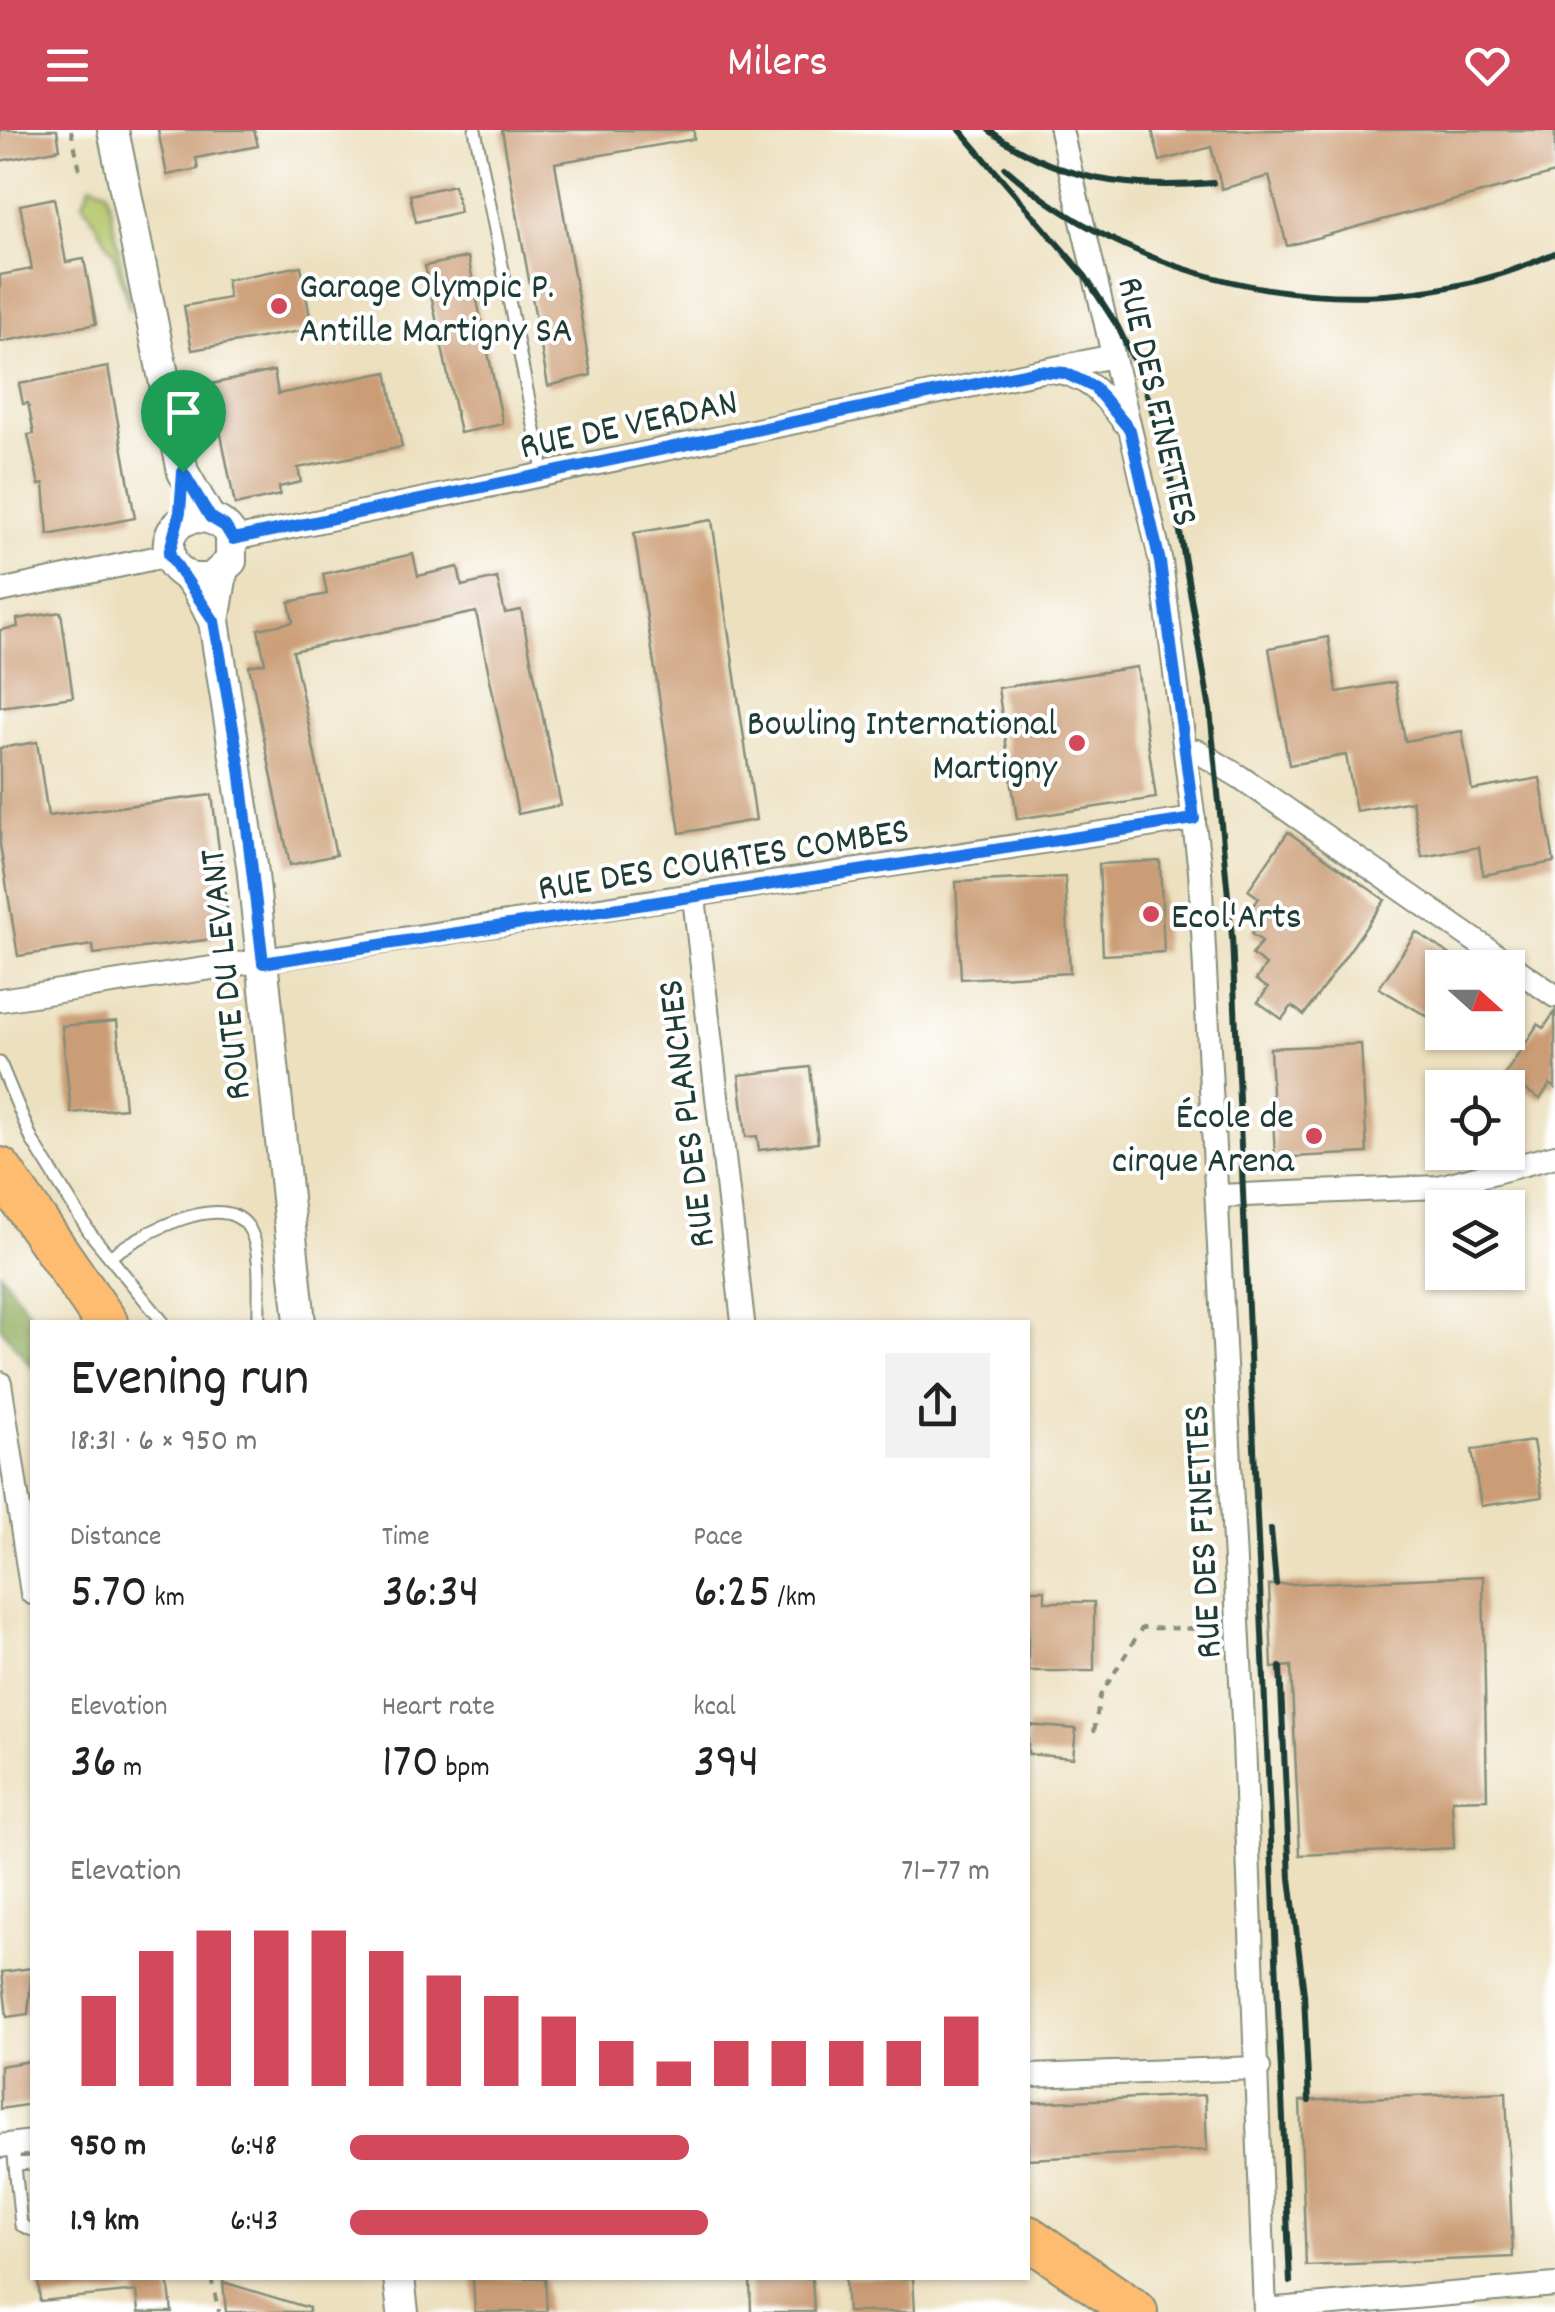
<!DOCTYPE html>
<html lang="en">
<head>
<meta charset="utf-8">
<style>
	:root { --surface:#fff; --page:#f2f2f2; --text:#222; --muted:#767676; --accent:#d1495b }
	body { margin:0; font-family:Dekko,sans-serif; background:var(--page); color:var(--text); height:100vh; display:flex; flex-direction:column; font-size:38px; white-space:nowrap }
	* { box-sizing:border-box; margin:0 }
	p { font-size:32px; color:var(--muted) }
	.icon { flex:none; width:55px; height:55px; fill:none; stroke:currentColor; stroke-width:2; stroke-linecap:round; stroke-linejoin:round }
	.map { position:relative; flex:1; overflow:hidden }
	.details { position:absolute; left:30px; top:1190px; width:1000px; height:960px; display:flex; flex-direction:column; background:var(--surface); border-radius:0px; box-shadow:0 2px 8px #0004 }
	.details>* { flex:none }
	.needle { width:65px; rotate:111deg }
	.buttons { position:absolute; left:1425px; top:820px; display:grid; gap:20px }
	.buttons a { display:grid; place-items:center; width:100px; height:100px; border-radius:0px; background:var(--surface); box-shadow:0 2px 8px #0004; font-size:50px }
	.pin { position:absolute; display:grid; place-items:center; width:85px; height:85px; color:#fff; margin:-102px -42px; border-radius:50% 50% 50% 0; rotate:-45deg; box-shadow:0 0 10px #0007 }
	.pin .icon { rotate:45deg }
	.round { display:grid; place-items:center; flex:none; width:105px; height:105px; border-radius:0px; background:var(--page) }
	.summary { display:flex; align-items:center; justify-content:space-between; height:170px; padding:0 40px }
	h1 { font-size:55px; font-weight:600; line-height:75px }
	.stats { display:grid; grid-template-columns:repeat(3,1fr); gap:15px; height:170px; padding:10px 40px }
	.stats div { display:grid; align-content:center }
	.stats b { font-size:50px; font-weight:600 }
	.stats small { font-size:28px; font-weight:400 }
	.stats p { font-size:28px }
	.chart { height:280px; padding:20px 40px }
	.chart p { display:flex; justify-content:space-between }
	.chart svg { width:100%; height:180px; margin-top:10px; stroke:var(--accent); stroke-width:6 }
	ul { padding:0 40px; list-style:none; font-size:32px }
	li { display:grid; grid-template-columns:160px 120px 1fr; align-items:center; height:75px }
	li i { height:25px; border-radius:12px; background:var(--accent) }
	header { display:flex; justify-content:space-between; align-items:center; height:130px; padding:0 40px; background:var(--accent); color:#fff; font-size:45px; font-weight:600 }
	.map>svg:first-child { display:block }
	.green { fill:#b4c568; stroke:#6a814e; stroke-width:2.5 }
	.forest { fill:#8faa5c; stroke:#577448; stroke-width:2.5 }
	.building { fill:#cb9d76 }
	.lines { fill:none; stroke-linecap:round; stroke-linejoin:round }
	.service-casing { stroke:#868e7a; stroke-width:15 }
	.minor-casing { stroke:#868e7a; stroke-width:26 }
	.tertiary-casing { stroke:#868e7a; stroke-width:34 }
	.motorway-casing { stroke:#868e7a; stroke-width:46 }
	.path { stroke:#868e7a; stroke-width:4; stroke-dasharray:8 8; stroke-linecap:butt }
	.service { stroke:#fff; stroke-width:11 }
	.minor { stroke:#fff; stroke-width:22 }
	.tertiary { stroke:#fff; stroke-width:30 }
	.motorway { stroke:#fdbc6f; stroke-width:42 }
	.rail { stroke:#1f3d34; stroke-width:6 }
	.route-casing { stroke:#fff; stroke-width:20 }
	.route { stroke:#1a73e8; stroke-width:12 }
	.poi-dot { fill:#d1495b; stroke:#fff; stroke-width:4 }
	.labels { text-anchor:middle; stroke-width:8; stroke-linejoin:round; paint-order:stroke }
	.poi-label { font-size:38px; fill:#1f3d34; stroke:#fff; text-anchor:start }
	.street-label { font-size:38px; fill:#1f3d34; stroke:#fff }
</style>
</head>
<body>
<header><svg class="icon" aria-label="menu" viewBox="0 0 24 24"><path d="M4 6h16M4 12h16M4 18h16"/></svg>Milers<svg class="icon" aria-label="heart" viewBox="0 0 24 24"><path d="M12 20l-8-8c-3-5 5-10 8-4 3-6 11-1 8 4z"/></svg></header>
<div class="map">
<svg width="1555" height="2182" viewBox="0 0 1555 2182">
	<rect width="100%" height="100%" fill="#fff"/>
	<filter id="ink" filterUnits="userSpaceOnUse"><feTurbulence type="fractalNoise" baseFrequency=".01" numOctaves="2"/><feDisplacementMap in="SourceGraphic" scale="20" xChannelSelector="R" yChannelSelector="G"/><feConvolveMatrix kernelMatrix="1 2 1 2 8 2 1 2 1" color-interpolation-filters="sRGB"/></filter>
	<filter id="wash" filterUnits="userSpaceOnUse"><feTurbulence type="fractalNoise" baseFrequency=".0048" numOctaves="4" result="noise"/><feDisplacementMap in="SourceGraphic" scale="40" xChannelSelector="R" yChannelSelector="G"/><feGaussianBlur stdDeviation="2.25" result="paint"/><feColorMatrix in="noise" values="0 0 0 0 0 0 0 0 0 0 0 0 0 0 0 0 0 1.4 0 .05"/><feComposite in="paint" operator="in"/></filter>
	<g filter="url(#wash)">
		<rect width="100%" height="100%" fill="#ece0bf"/>
		<path class="green" d="M91,54L107,60L130,180L113,122L83,72Z"/>
		<path class="forest" d="M0,1142L36,1192L32,1237L0,1197Z"/>
		<g id="blocks">
			<g class="building">
				<path d="M0,0H57L60,19L0,31Z"/>
				<path d="M158,0H254L258,16L196,28L198,39L167,45Z"/>
				<path d="M502,0H694V9L555,33L591,245L548,256Z"/>
				<path d="M1152,0H1555V43L1287,116L1269,46L1222,59L1211,17L1160,31Z"/>
				<path d="M454,55L460,82L416,92L410,65Z"/>
				<path d="M54,68L66,132L84,129L96,194L0,212V145L32,139L20,75Z"/>
				<path d="M468,127L503,294L460,303L425,136Z"/>
				<path d="M301,136L312,199L192,220L184,176L229,168L226,150Z"/>
				<path d="M108,237L135,388L48,405L44,354L39,355L28,305L34,304L28,273L23,274L19,254Z"/>
				<path d="M274,241L278,264L387,242L402,317L298,338L301,352L279,357L280,365L235,375L211,254Z"/>
				<path d="M712,390L756,690L680,703L634,403Z"/>
				<path d="M413,424L418,446L458,437L462,456L497,448L505,483L521,480L561,675L518,684L476,482L293,521L336,725L290,735L249,536L265,533L258,499L293,492L289,472L327,464L323,444Z"/>
				<path d="M61,482L73,567L0,577V500L18,497L17,489Z"/>
				<path d="M1328,507L1337,562L1395,552L1405,611L1462,601L1472,660L1540,648L1554,732L1483,745L1479,717L1422,727L1412,671L1356,681L1346,625L1289,635L1269,518Z"/>
				<path d="M1137,537L1156,668L1017,689L998,558Z"/>
				<path d="M37,612L48,686L212,665L228,789L213,809L94,824L93,815L18,826L0,715V618Z"/>
				<path d="M1288,702L1385,770L1304,885L1292,876L1282,889L1258,872L1268,858L1256,850L1266,835L1252,825L1262,811L1251,804L1261,791L1249,782L1259,768L1248,760Z"/>
				<path d="M1160,731L1164,822L1103,825L1099,734Z"/>
				<path d="M1065,747L1070,843L961,849L956,752Z"/>
				<path d="M1416,802L1470,838H1442V895L1379,858Z"/>
				<path d="M1555,881V958L1550,954L1540,969L1504,946L1538,894L1544,898Z"/>
				<path d="M117,891L125,978L71,983L62,896Z"/>
				<path d="M1361,914L1367,1023L1275,1028L1270,918Z"/>
				<path d="M810,937L818,1013L759,1020L757,1006L746,1007L739,945Z"/>
				<path d="M1533,1311L1542,1367L1481,1376L1472,1320Z"/>
				<path d="M1483,1446L1487,1669L1452,1670L1454,1718L1300,1725L1291,1536L1272,1538L1269,1455Z"/>
				<path d="M1028,1460H1045V1472H1094V1541H1028Z"/>
				<path d="M1028,1595L1076,1599L1073,1628L1028,1624Z"/>
				<path d="M32,1838L28,1884L7,1887L2,1842Z"/>
				<path d="M30,1931L32,1974L0,1979V1936Z"/>
				<path d="M1506,1962L1513,2127L1306,2136L1300,1971Z"/>
				<path d="M1205,1965L1207,2020L1028,2029V1973Z"/>
				<path d="M38,2148H168L172,2182H139L137,2161L40,2171Z"/>
				<path d="M473,2148H545L547,2182H475Z"/>
				<path d="M750,2148H812L814,2182H751Z"/>
				<path d="M845,2148H913L915,2182H847Z"/>
				<path d="M223,2152L309,2178V2182H226Z"/>
			</g>
		</g>
	</g>
	<g filter="url(#ink)">
		<use href="#blocks" fill-opacity="0" stroke="#868e7a" stroke-width="2.5"/>
		<g class="lines">
			<g class="service-casing">
				<g id="service">
					<path d="M475,0L544,345"/>
					<path d="M0,933L32,1010L90,1103L163,1192"/>
					<path d="M111,1126C138,1106 226,1056 250,1100C263,1124 258,1166 259,1192"/>
					<path d="M13,2015L21,2095L32,2100"/>
					<path d="M15,2034L32,2033"/>
				</g>
			</g>
			<g class="minor-casing">
				<g id="minor">
					<path d="M1061,0L1161,432L1200,741L1244,1610L1265,2182"/>
					<path d="M1051,241C1086,244 1104,265 1124,292"/>
					<path d="M233,409L1113,226"/>
					<path d="M0,461L169,425"/>
					<path d="M1186,620L1197,621L1240,647L1555,866"/>
					<path d="M694,767L743,1192"/>
					<path d="M0,870L1194,689"/>
					<path d="M1219,1066L1439,1057L1555,1026"/>
					<path d="M0,1253L32,1463"/>
					<path d="M1028,1946L1259,1938"/>
					<path d="M0,2016L32,2012"/>
					<path d="M1265,2180L1555,2155"/>
				</g>
			</g>
			<g class="tertiary-casing">
				<g id="tertiary">
					<path d="M113,0L183,342L209,387"/>
					<path d="M222,443L214,491L252,735L300,1192"/>
					<path d="M190,449H211L231,431V404C211,374 160,386 170,426C173,439 181,441 190,449C200,460 207,479 214,491"/>
					<path d="M399,2148L403,2182"/>
				</g>
			</g>
			<g class="motorway-casing">
				<g id="motorway">
					<path d="M0,1039L106,1192"/>
					<path d="M1028,2107L1136,2182"/>
				</g>
			</g>
			<g class="path">
				<path d="M71,0L81,45"/>
				<path d="M1094,1602L1100,1566L1142,1498L1219,1499"/>
				<path d="M211,2148L219,2182"/>
			</g>
			<use href="#service" class="service"/>
			<use href="#minor" class="minor"/>
			<use href="#tertiary" class="tertiary"/>
			<use href="#motorway" class="motorway"/>
			<g class="rail">
				<path d="M960,0L1085,146L1118,197L1142,248L1169,337L1210,580L1232,807L1290,2152"/>
				<path d="M989,0C1057,51 1131,60 1213,53"/>
				<path d="M1005,38C1149,165 1379,205 1555,123"/>
				<path d="M1271,1399L1276,1454"/>
				<path d="M1280,1537L1290,1748L1304,1864L1309,1971"/>
			</g>
		</g>
	</g>
	<g class="lines" filter="url(#ink)">
		<g class="route-casing">
			<path id="route" d="M1038,241L1065,243L1094,257L1130,300L1160,432L1194,689L263,833L240,638L214,491L169,424L180,382L183,342L210,387L225,396L233,409Z"/>
		</g>
		<use href="#route" class="route"/>
	</g>
	<g class="poi-dot">
		<circle cx="279" cy="176" r="10"/>
		<circle cx="1077" cy="613" r="10"/>
		<circle cx="1151" cy="784" r="10"/>
		<circle cx="1314" cy="1006" r="10"/>
	</g>
	<g class="labels">
		<g class="poi-label">
			<text x="299" y="167">Garage Olympic P.<tspan x="299" dy="44">Antille Martigny SA</tspan></text>
			<text x="1057" y="604" text-anchor="end">Bowling International<tspan x="1057" dy="44">Martigny</tspan></text>
			<text x="1171" y="797">Ecol'Arts</text>
			<text x="1294" y="997" text-anchor="end">École de<tspan x="1294" dy="44">cirque Arena</tspan></text>
		</g>
		<g class="street-label">
			<text transform="translate(1160 271) rotate(77)" y="13">RUE DES FINETTES</text>
			<text transform="translate(628 292) rotate(-12)" y="13">RUE DE VERDAN</text>
			<text transform="translate(723 727) rotate(-9)" y="13">RUE DES COURTES COMBES</text>
			<text transform="translate(223 845) rotate(-96)" y="13">ROUTE DU LEVANT</text>
			<text transform="translate(684 984) rotate(-97)" y="13">RUE DES PLANCHES</text>
			<text transform="translate(1200 1402) rotate(-93)" y="13">RUE DES FINETTES</text>
		</g>
	</g>
</svg>
<div class="buttons">
<a><svg class="needle" viewBox="-14 -14 28 28"><path d="M0-13l5 13h-10z" fill="#e53935"/><path d="M0 13l5-13h-10z" fill="#767676"/></svg></a>
<a><svg class="icon" aria-label="locate" viewBox="0 0 24 24"><circle cx="12" cy="12" r="6"/><path d="M12 2v4M12 18v4M2 12h4M18 12h4"/></svg></a>
<a><svg class="icon" aria-label="layers" viewBox="0 0 24 24"><path d="M12 4l9 5-9 5-9-5zM3 14l9 5 9-5"/></svg></a>
</div>
<div class="pin" style="left:183px;top:342px;background:#1e9e55"><svg class="icon" aria-label="arrive" viewBox="0 0 24 24"><path d="M6 21V4h12l-3 4 3 4H6"/></svg></div>
<section class="details">
<div class="summary"><div><h1>Evening run</h1><p>18:31 · 6 × 950 m</p></div><a class="round"><svg class="icon" aria-label="share" viewBox="0 0 24 24"><path d="M12 15V3M7 8l5-5 5 5M5 13v7h14v-7"/></svg></a></div>
<div class="stats">
<div><p>Distance</p><b>5.70<small> km</small></b></div>
<div><p>Time</p><b>36:34</b></div>
<div><p>Pace</p><b>6:25<small> /km</small></b></div>
</div>
<div class="stats">
<div><p>Elevation</p><b>36<small> m</small></b></div>
<div><p>Heart rate</p><b>170<small> bpm</small></b></div>
<div><p>kcal</p><b>394</b></div>
</div>
<div class="chart"><p><span>Elevation</span>71–77 m</p>
<svg viewBox="0 0 160 44" preserveAspectRatio="none"><path d="M5 44V22M15 44V11M25 44V6M35 44V6M45 44V6M55 44V11M65 44V17M75 44V22M85 44V27M95 44V33M105 44V38M115 44V33M125 44V33M135 44V33M145 44V33M155 44V27"/></svg>
</div>
<ul>
<li><b>950 m</b>6:48<i style="width:53%"></i></li>
<li><b>1.9 km</b>6:43<i style="width:56%"></i></li>
</ul>
</section>
</div>
</body>
</html>
